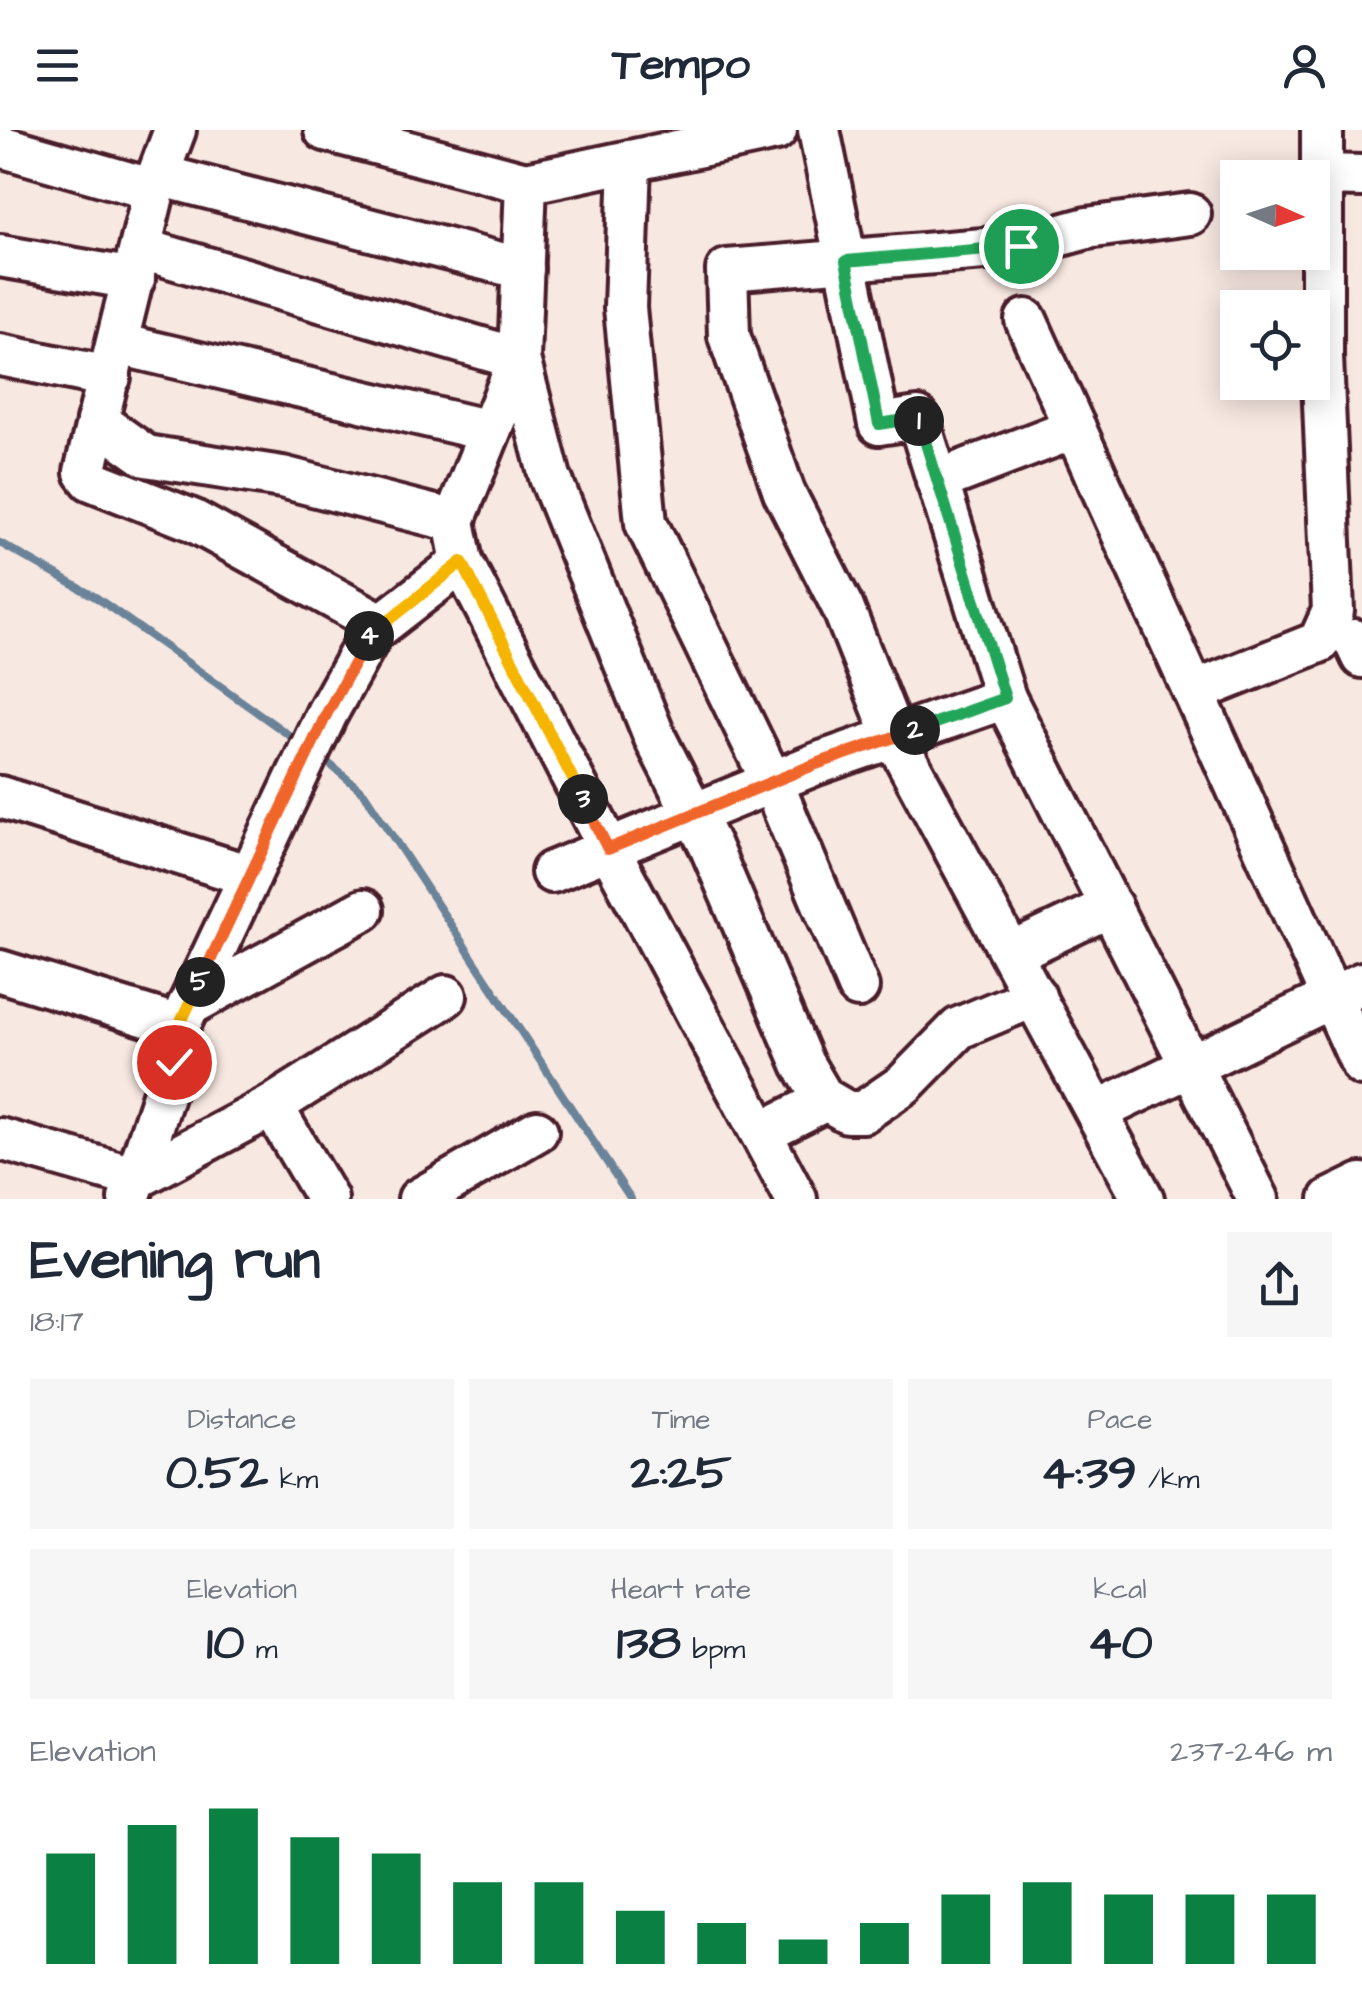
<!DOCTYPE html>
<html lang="en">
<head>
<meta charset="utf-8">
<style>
	:root { --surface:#fff; --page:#f6f6f7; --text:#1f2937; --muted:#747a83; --accent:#0b8043 }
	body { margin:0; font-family:"Architects Daughter",sans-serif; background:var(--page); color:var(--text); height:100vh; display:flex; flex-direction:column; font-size:38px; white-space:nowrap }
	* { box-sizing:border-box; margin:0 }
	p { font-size:32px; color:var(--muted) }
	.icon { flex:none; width:55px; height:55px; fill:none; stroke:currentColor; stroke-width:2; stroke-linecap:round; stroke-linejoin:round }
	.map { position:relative; height:1069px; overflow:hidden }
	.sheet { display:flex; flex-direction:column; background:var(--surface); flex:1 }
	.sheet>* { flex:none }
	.needle { width:65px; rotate:93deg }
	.fabs { position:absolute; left:1220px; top:30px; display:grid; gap:20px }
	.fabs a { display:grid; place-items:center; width:110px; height:110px; border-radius:0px; background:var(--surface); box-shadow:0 5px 25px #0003; font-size:50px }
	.pin { position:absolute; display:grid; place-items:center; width:85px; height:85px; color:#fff; margin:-42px; border:5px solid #fff; border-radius:50%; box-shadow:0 2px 10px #0007 }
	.km { position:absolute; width:50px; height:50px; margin:-25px; border-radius:50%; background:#222; color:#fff; font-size:28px; line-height:50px; text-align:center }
	.round { display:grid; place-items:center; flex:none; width:105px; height:105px; border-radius:0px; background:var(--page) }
	.overview { display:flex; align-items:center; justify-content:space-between; height:170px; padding:0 30px }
	h1 { font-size:55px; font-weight:700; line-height:75px }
	.figures { display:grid; grid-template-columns:repeat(3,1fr); gap:15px; height:170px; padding:10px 30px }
	.figures div { display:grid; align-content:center; border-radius:0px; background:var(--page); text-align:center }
	.figures b { font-size:50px; font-weight:700 }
	.figures small { font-size:28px; font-weight:400 }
	.figures p { font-size:28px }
	.chart { height:280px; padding:20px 30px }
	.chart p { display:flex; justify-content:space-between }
	.chart svg { width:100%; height:180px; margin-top:10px; stroke:var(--accent); stroke-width:6 }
	header { display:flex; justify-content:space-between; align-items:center; height:130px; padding:0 30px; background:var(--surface); font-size:45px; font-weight:700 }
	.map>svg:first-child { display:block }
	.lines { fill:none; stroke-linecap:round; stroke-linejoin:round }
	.stream { stroke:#6a8398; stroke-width:8 }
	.minor-casing { stroke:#4a1f2b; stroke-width:48 }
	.minor { stroke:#fff; stroke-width:40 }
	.split-1-casing { stroke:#fff; stroke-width:20 }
	.split-2-casing { stroke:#fff; stroke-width:20 }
	.split-3-casing { stroke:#fff; stroke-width:20 }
	.split-4-casing { stroke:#fff; stroke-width:20 }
	.split-5-casing { stroke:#fff; stroke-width:20 }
	.split-6-casing { stroke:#fff; stroke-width:20 }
	.split-1 { stroke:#22a559; stroke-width:12 }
	.split-2 { stroke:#22a559; stroke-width:12 }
	.split-3 { stroke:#f0652b; stroke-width:12 }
	.split-4 { stroke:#f5b400; stroke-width:12 }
	.split-5 { stroke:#f0652b; stroke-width:12 }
	.split-6 { stroke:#f5b400; stroke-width:12 }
</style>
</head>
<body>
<header><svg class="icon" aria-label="menu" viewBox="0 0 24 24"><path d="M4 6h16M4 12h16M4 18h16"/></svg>Tempo<svg class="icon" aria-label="person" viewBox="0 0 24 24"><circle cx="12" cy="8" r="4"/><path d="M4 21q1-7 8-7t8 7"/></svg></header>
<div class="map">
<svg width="1362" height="1069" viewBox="0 0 1362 1069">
	<rect width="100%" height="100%" fill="#f8e8e2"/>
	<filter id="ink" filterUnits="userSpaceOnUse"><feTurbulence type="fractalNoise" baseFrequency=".01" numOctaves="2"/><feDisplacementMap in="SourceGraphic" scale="20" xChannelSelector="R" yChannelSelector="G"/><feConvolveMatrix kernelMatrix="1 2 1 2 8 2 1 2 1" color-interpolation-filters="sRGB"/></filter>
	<g filter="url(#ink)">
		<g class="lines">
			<g class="stream">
				<path d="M0,413L97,468L300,613"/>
				<path d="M320,626L364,663L631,1069"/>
			</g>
			<g class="minor-casing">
				<g id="minor">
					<path d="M325,0L526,53"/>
					<path d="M819,0L879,294L918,288L1005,568L1258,1069"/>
					<path d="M0,16L154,60"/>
					<path d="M630,31L625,178L646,393L772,652L858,857"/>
					<path d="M158,45L175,0"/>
					<path d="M1322,45L1362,46"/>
					<path d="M142,119L519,229L550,347L655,608L710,716L803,934L823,968L847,982H863L904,954L959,898L1035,866"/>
					<path d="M0,126L134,149"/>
					<path d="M1026,190L1362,935"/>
					<path d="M118,214L490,301"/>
					<path d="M0,225L110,247"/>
					<path d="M97,291L146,326L282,347L454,391"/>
					<path d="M937,351L1075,298"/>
					<path d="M462,432L609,719L796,1069"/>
					<path d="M381,494L192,390L91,350L85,342L158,45L523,139"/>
					<path d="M1354,510L1362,527"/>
					<path d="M1194,562L1319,512L1333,481L1322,227V0"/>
					<path d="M0,667L250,746"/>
					<path d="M552,742L816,634L1005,568"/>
					<path d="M1012,823L1111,776"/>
					<path d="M0,841L179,896"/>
					<path d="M188,876L363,780"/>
					<path d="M272,976L327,1069"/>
					<path d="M1098,981L1362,853"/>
					<path d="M761,1003L826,970"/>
					<path d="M0,1009L137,1048L272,976L446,866"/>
					<path d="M129,1069L174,932L179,896L327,583L372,502L462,432L454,391L519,229L526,53L776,0"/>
					<path d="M419,1069L537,1001"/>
					<path d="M1143,1069L894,607L843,478L784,362L729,206L727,140L1021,116L1087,98L1190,84"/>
					<path d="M1331,1069L1362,1054"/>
				</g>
			</g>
			<use href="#minor" class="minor"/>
		</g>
	</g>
	<g class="lines" filter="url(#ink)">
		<g class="split-1-casing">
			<path id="split-1" d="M919,291L918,288L879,294L846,131L1021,116"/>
		</g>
		<g class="split-2-casing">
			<path id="split-2" d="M915,600L1005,568L919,291"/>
		</g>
		<g class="split-3-casing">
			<path id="split-3" d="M583,669L608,719L816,634L915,600"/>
		</g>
		<g class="split-4-casing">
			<path id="split-4" d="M369,506L462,432L583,669"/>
		</g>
		<g class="split-5-casing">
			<path id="split-5" d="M200,852L327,583L369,506"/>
		</g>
		<g class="split-6-casing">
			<path id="split-6" d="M174,932L179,896L200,852"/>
		</g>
		<use href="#split-1" class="split-1"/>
		<use href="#split-2" class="split-2"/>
		<use href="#split-3" class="split-3"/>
		<use href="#split-4" class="split-4"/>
		<use href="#split-5" class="split-5"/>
		<use href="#split-6" class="split-6"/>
	</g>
</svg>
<div class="fabs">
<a><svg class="needle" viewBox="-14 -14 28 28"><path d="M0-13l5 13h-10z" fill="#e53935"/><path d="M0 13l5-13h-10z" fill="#747a83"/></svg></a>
<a><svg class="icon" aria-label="locate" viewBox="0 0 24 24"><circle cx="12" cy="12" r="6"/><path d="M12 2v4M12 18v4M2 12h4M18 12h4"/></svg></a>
</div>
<div class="pin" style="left:1021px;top:116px;background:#1e9e55"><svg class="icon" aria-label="arrive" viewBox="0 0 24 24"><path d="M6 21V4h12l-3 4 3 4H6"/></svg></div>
<div class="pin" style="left:174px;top:932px;background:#d93025"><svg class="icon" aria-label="check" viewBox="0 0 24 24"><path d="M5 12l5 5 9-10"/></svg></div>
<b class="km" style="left:919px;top:291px">1</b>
<b class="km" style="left:915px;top:600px">2</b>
<b class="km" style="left:583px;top:669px">3</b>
<b class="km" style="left:369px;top:506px">4</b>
<b class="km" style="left:200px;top:852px">5</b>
</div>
<section class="sheet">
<div class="overview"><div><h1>Evening run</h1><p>18:17</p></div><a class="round"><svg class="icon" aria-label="share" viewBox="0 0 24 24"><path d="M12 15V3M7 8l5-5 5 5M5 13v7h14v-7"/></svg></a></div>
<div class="figures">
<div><p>Distance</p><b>0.52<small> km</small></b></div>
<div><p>Time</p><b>2:25</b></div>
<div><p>Pace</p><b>4:39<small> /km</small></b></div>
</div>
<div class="figures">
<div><p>Elevation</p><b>10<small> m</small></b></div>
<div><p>Heart rate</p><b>138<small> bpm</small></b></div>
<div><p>kcal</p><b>40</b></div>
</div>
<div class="chart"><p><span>Elevation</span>237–246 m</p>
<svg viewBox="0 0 160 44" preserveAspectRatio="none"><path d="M5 44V17M15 44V10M25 44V6M35 44V13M45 44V17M55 44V24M65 44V24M75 44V31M85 44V34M95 44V38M105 44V34M115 44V27M125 44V24M135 44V27M145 44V27M155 44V27"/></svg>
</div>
</section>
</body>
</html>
